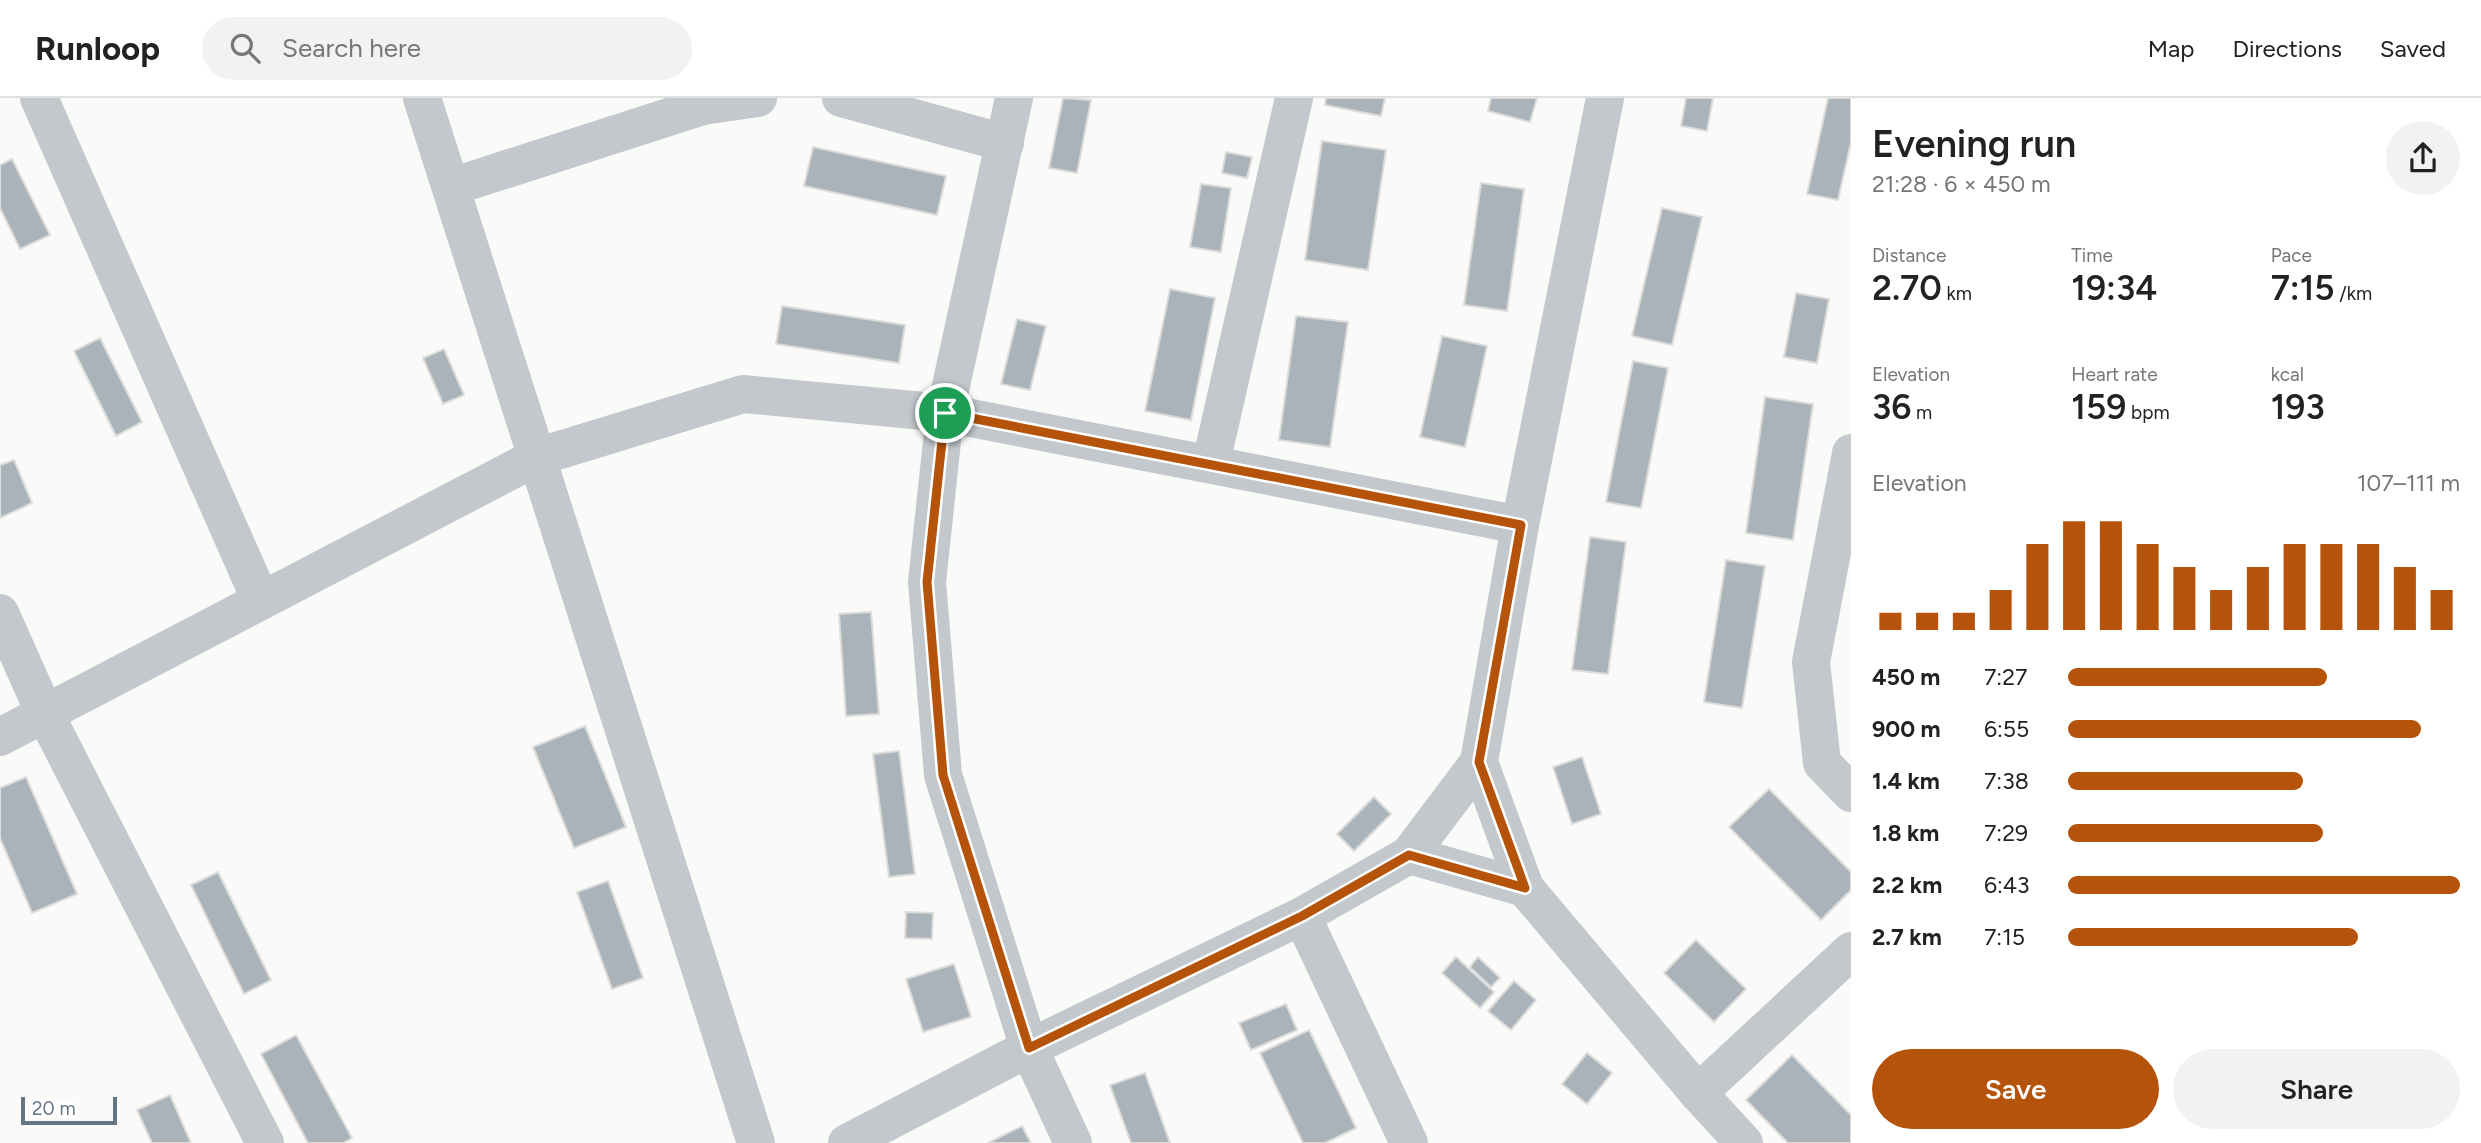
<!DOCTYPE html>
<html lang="en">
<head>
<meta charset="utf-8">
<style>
	:root { --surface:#fff; --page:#f2f2f2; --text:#222; --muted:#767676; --line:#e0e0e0; --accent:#b45309 }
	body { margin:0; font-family:Figtree,sans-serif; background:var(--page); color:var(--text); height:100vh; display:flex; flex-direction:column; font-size:26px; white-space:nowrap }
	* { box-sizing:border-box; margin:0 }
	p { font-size:23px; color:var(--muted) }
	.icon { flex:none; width:38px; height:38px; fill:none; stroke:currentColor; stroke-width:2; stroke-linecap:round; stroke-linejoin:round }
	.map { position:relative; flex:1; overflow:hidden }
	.drawer { display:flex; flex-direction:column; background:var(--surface); width:630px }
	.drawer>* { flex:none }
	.scale { position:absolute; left:21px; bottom:18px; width:96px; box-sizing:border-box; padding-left:7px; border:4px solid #657683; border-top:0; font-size:19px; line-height:24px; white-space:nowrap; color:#657683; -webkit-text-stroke:5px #fff; paint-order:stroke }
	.pin { position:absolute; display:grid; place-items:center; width:60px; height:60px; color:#fff; margin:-30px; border:4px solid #fff; border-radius:50%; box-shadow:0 2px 7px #0007 }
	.round { display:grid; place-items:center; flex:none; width:74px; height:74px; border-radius:37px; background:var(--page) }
	.overview { display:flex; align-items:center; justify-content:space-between; height:119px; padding:0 21px }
	h1 { font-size:38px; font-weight:600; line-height:52px }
	.figures { display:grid; grid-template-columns:repeat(3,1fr); gap:10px; height:119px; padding:7px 21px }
	.figures div { display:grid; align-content:center }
	.figures b { font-size:35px; font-weight:600 }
	.figures small { font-size:19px; font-weight:400 }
	.figures p { font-size:19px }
	.chart { height:196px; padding:14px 21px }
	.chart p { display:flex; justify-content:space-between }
	.chart svg { width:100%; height:126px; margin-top:7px; stroke:var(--accent); stroke-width:6 }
	.cta { display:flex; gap:14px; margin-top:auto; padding:14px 21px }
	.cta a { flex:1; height:80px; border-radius:42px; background:var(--accent); color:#fff; font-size:28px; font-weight:600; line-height:80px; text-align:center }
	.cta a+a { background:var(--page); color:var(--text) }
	ul { padding:0 21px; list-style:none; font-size:23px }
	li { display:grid; grid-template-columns:112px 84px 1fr; align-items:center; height:52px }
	li i { height:18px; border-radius:9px; background:var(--accent) }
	header { display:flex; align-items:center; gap:42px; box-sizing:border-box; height:98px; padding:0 35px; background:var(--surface); border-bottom:2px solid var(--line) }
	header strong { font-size:33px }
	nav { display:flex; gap:38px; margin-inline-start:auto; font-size:24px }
	.search { width:490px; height:63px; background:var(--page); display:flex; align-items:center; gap:18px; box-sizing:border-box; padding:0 24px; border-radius:38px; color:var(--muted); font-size:26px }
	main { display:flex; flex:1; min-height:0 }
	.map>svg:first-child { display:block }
	.building { fill:#aab3b9; stroke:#dcdcda; stroke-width:2 }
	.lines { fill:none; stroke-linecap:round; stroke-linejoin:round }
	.minor { stroke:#c3c8cc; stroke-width:38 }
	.route-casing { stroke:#fff; stroke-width:14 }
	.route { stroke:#b45309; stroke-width:9 }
</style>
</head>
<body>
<header>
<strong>Runloop</strong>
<div class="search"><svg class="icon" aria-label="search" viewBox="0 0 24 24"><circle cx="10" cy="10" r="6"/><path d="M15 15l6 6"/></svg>Search here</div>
<nav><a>Map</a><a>Directions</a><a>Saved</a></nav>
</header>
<main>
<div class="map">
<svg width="1851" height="1045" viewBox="0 0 1851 1045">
	<rect width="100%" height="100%" fill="#fafaf8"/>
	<g class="building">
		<path d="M1063,0L1091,2L1077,75L1049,70Z"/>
		<path d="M1326,0H1385L1381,18L1325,7Z"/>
		<path d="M1491,0H1537L1530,24L1488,13Z"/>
		<path d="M1686,0H1713L1707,33L1681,28Z"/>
		<path d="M1828,0H1851V44L1838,102L1807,96Z"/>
		<path d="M1322,43L1386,52L1368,172L1305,162Z"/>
		<path d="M813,49L946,78L937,117L804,88Z"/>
		<path d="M1226,54L1252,59L1247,80L1222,75Z"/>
		<path d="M12,61L50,137L20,151L0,110V67Z"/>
		<path d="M1481,85L1524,91L1507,213L1464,207Z"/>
		<path d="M1201,86L1231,90L1221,154L1190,149Z"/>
		<path d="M1662,110L1702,119L1672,247L1632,238Z"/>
		<path d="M1170,191L1215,200L1191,322L1145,313Z"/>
		<path d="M1796,195L1829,201L1817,265L1784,259Z"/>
		<path d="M782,208L905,227L899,265L776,246Z"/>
		<path d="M1296,218L1348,224L1330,349L1279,342Z"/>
		<path d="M1017,221L1046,228L1030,292L1001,286Z"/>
		<path d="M1442,238L1487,248L1465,349L1420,339Z"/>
		<path d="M100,240L142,324L116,338L74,253Z"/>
		<path d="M444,251L464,297L443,306L423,260Z"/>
		<path d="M1633,263L1668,270L1641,410L1606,404Z"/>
		<path d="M1765,299L1813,306L1793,442L1746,435Z"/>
		<path d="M14,362L32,405L0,420V367Z"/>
		<path d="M1590,439L1626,444L1608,576L1572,572Z"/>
		<path d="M1726,462L1765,468L1742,610L1704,604Z"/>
		<path d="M871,514L879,616L846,618L839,516Z"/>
		<path d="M585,628L626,729L574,750L533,649Z"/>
		<path d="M899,653L915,776L889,779L873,656Z"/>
		<path d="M1582,659L1601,716L1572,726L1553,669Z"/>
		<path d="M26,679L77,796L32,815L0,740V690Z"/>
		<path d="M1769,691L1851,774V792L1821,822L1729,729Z"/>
		<path d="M1374,699L1391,716L1354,753L1337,736Z"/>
		<path d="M218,774L271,882L244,896L191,787Z"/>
		<path d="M608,783L643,880L612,891L577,794Z"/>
		<path d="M906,814L933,815L932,841L905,840Z"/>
		<path d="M1696,842L1746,891L1714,924L1664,875Z"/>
		<path d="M1456,859L1494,894L1480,910L1442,875Z"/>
		<path d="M1478,859L1500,880L1491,889L1470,869Z"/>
		<path d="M954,866L971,919L923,934L906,881Z"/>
		<path d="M1514,883L1536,902L1511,932L1488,913Z"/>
		<path d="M1286,906L1297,932L1251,952L1239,925Z"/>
		<path d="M1309,932L1356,1030L1325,1045H1303L1260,955Z"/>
		<path d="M296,937L352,1040L343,1045H308L261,956Z"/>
		<path d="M1587,955L1612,975L1587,1006L1562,986Z"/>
		<path d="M1792,957L1851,1017V1045H1788L1746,1002Z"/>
		<path d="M1145,975L1170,1045H1131L1110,987Z"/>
		<path d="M170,997L191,1045H152L137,1012Z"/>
		<path d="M1022,1028L1031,1045H988Z"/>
	</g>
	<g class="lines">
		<g class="minor">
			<path d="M39,0L261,503"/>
			<path d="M422,0L756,1045"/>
			<path d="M841,0L1005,45"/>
			<path d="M1014,0L945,315L927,484L943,677L1029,950L1073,1045"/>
			<path d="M1605,0L1520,427L1479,664L1525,790L1698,995L1744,1045"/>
			<path d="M451,89L703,8L758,0"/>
			<path d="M1851,355L1811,564L1822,665L1851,695"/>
			<path d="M1211,365L1294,0"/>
			<path d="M0,515L45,616L265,1045"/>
			<path d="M0,639L537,359L743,296L945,315L1520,427"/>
			<path d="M1409,757L1525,790"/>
			<path d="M1302,818L1409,1045"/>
			<path d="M1698,995L1851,853"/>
			<path d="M847,1045L1029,950L1302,818L1409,757L1479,664"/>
		</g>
	</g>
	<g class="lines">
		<g class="route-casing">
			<path id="route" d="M945,315L1521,427L1479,664L1525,790L1409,757L1302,818L1029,950L943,677L927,484Z"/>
		</g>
		<use href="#route" class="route"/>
	</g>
</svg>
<div class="scale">20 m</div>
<div class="pin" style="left:945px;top:315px;background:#1e9e55"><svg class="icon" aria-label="arrive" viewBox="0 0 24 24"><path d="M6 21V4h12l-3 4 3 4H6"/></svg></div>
</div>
<section class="drawer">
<div class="overview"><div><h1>Evening run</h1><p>21:28 · 6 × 450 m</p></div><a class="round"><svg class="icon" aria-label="share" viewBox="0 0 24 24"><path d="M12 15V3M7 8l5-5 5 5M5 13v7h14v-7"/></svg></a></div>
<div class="figures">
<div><p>Distance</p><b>2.70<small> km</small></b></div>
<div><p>Time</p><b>19:34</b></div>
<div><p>Pace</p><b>7:15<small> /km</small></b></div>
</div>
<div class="figures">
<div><p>Elevation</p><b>36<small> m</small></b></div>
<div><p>Heart rate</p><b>159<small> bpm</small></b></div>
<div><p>kcal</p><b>193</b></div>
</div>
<div class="chart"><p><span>Elevation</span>107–111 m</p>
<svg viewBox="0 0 160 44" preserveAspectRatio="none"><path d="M5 44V38M15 44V38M25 44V38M35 44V30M45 44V14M55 44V6M65 44V6M75 44V14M85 44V22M95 44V30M105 44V22M115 44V14M125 44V14M135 44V14M145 44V22M155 44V30"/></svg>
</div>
<ul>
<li><b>450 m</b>7:27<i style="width:66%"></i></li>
<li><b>900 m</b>6:55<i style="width:90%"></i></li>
<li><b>1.4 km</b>7:38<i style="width:60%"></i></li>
<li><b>1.8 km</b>7:29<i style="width:65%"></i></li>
<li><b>2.2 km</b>6:43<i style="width:100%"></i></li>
<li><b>2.7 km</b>7:15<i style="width:74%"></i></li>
</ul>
<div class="cta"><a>Save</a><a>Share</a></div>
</section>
</main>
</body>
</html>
